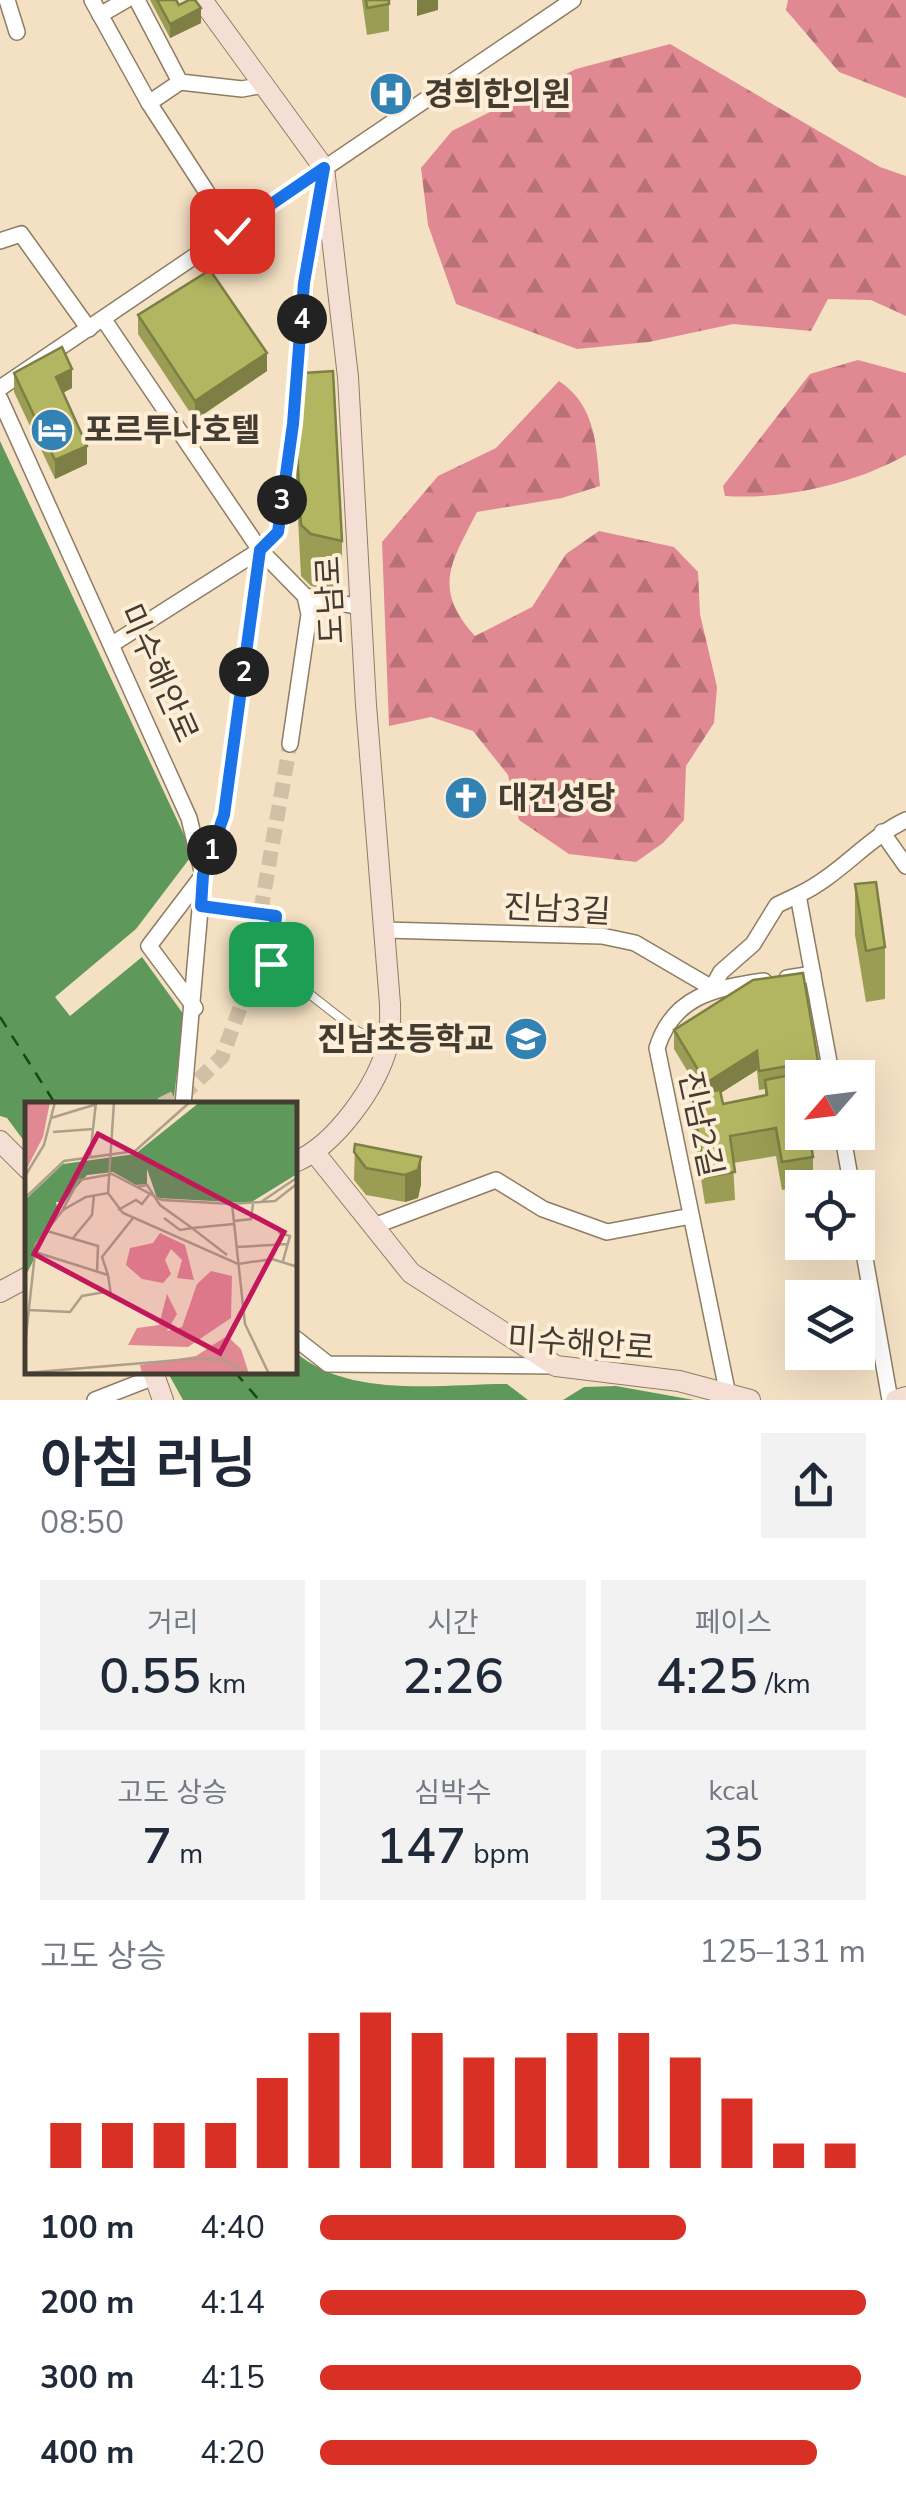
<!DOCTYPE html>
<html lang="ko">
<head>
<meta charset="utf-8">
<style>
	:root { --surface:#fff; --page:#f2f2f3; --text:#1f2937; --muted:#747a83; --accent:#d93025 }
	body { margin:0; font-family:"Nunito Sans","Noto Sans KR",sans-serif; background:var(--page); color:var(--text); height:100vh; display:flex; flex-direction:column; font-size:38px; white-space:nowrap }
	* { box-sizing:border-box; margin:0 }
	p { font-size:32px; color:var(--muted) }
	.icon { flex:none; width:55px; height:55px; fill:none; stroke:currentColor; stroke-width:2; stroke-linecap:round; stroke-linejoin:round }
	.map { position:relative; height:1400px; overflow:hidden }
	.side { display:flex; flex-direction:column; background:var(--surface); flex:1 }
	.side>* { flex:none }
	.needle { width:65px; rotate:242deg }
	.fabs { position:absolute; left:785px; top:1060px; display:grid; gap:20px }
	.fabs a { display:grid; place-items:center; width:90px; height:90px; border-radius:0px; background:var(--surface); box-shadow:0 10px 40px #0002; font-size:50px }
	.pin { position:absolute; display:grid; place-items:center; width:85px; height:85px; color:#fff; margin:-42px; border-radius:20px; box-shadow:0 5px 15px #0006 }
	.km { position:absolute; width:50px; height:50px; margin:-25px; border-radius:50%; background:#222; color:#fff; font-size:28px; line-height:50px; text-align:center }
	.round { display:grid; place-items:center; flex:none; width:105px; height:105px; border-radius:0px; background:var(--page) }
	.overview { display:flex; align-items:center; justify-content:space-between; height:170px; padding:0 40px }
	h1 { font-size:55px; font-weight:600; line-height:75px }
	.metrics { display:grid; grid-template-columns:repeat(3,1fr); gap:15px; height:170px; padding:10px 40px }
	.metrics div { display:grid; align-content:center; border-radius:0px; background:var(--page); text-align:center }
	.metrics b { font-size:50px; font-weight:600 }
	.metrics small { font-size:28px; font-weight:400 }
	.metrics p { font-size:28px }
	.chart { height:280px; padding:20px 40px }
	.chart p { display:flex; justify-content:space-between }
	.chart svg { width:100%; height:180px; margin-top:10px; stroke:var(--accent); stroke-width:6 }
	ul { padding:0 40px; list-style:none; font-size:32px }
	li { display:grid; grid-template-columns:160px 120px 1fr; align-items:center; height:75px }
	li i { height:25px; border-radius:12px; background:var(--accent) }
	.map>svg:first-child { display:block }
	.forest { fill:url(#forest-firs) }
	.water { fill:#5f985b }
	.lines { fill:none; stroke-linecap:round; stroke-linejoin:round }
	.ferry { stroke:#104d0f; stroke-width:2.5; stroke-dasharray:12 10; stroke-linecap:butt }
	.street-tunnel { stroke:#d1c0a6; stroke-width:15; stroke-dasharray:15 8; stroke-linecap:butt }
	.lane-casing { stroke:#8e7d63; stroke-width:10 }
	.street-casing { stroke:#8e7d63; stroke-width:18 }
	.secondary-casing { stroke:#8e7d63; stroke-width:22 }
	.lane { stroke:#fff; stroke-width:8 }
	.street { stroke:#fff; stroke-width:15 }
	.secondary { stroke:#f5dfd5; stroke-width:20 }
	.wall { fill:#9a9d53; fill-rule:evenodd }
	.shaded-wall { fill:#7d7f44 }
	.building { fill:#b3b661; stroke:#7d7f44; stroke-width:2.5 }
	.route-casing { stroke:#fff; stroke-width:20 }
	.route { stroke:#1a73e8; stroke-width:12 }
	.labels { text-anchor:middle; stroke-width:8; stroke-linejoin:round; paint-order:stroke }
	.poi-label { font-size:32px; font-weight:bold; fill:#433c30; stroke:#feeed7; text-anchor:start }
	.street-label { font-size:32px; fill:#433c30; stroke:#feeed7 }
	.inset-river { fill:none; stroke:#5f985b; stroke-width:5 }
	.inset-road { fill:none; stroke:#ad9f89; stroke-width:2.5 }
	.view { fill:#c2185b; fill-opacity:0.15; stroke:#c2185b; stroke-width:5 }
	.inset-edge { fill:none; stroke:#433c30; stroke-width:5 }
</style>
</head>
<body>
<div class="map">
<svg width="906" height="1400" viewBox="0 0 906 1400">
	<defs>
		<pattern id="forest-firs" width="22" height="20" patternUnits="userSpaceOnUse" patternTransform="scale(2.5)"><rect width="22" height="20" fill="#e18992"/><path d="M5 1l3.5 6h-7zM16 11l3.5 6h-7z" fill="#b87178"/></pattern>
	</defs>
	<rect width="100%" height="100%" fill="#f4e1c4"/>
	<g class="forest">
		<path d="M788,0H906V98L839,72L786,10Z"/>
		<path d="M670,44L880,167L906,176V316L871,300L828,299L811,331L733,324L649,342L577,349L456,304L428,225L421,168L452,131L576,69Z"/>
		<path d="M858,360L906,373V455C854,484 784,500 725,496L723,486L810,374Z"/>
		<path d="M559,381C596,406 596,444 600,486L562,498L477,512C451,563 432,588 475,636L532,607L566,554L599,531L674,547L698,572L700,614L717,687L714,723L686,766L684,820L663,843L636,862L569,854L519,820L508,775L473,731L431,717L389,726L382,542L438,476L496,448Z"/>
	</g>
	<g class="water">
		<path d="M0,441L193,854L136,929L55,997L70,1016L142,957L184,1015L173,1105H28L27,1145L7,1118L0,1116Z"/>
		<path d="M295,1352C350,1399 439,1384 507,1384L528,1400H183L168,1373L295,1372Z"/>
		<path d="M616,1386L694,1400H563L584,1387Z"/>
	</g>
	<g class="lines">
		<g class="ferry">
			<path d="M0,1017L56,1105"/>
			<path d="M235,1372L259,1400"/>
		</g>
		<path class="street-tunnel" d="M161,1105L185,1093L222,1057L247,989L290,744"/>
		<g class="lane-casing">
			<path id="lane" d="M201,906L276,916L271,964L357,1031L387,1044"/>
		</g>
		<g class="street-casing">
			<g id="street">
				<path d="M7,0L17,32"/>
				<path d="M92,0L149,103L232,231"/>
				<path d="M137,0L180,82L242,89L264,85"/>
				<path d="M100,15L126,0"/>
				<path d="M149,103L180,82"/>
				<path d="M0,241L21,234L89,329"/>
				<path d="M104,320L260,550L224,815L203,875L149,946L195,1008"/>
				<path d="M0,388L573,0"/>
				<path d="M0,399L189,818L203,875L183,1105"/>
				<path d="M305,596L360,607"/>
				<path d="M114,643L260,550"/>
				<path d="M290,744L309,614L305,596L260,550L277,533L293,424L305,283L321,187"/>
				<path d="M882,832L906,866"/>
				<path d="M385,930L602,936L635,943L712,988L721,972L753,944L777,905L798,895"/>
				<path d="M787,978L813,974"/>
				<path d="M832,1078L798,895C839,876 866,839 906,820"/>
				<path d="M842,1132L852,1188"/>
				<path d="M858,1219L890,1400"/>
				<path d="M374,1226L496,1180L543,1209L607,1232L691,1216"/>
				<path d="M295,1338L328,1364L556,1366"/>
				<path d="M728,1395L657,1048C673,996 715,988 764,981"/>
				<path d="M95,1400L154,1377"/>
			</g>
		</g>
		<g class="secondary-casing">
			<g id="secondary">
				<path d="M202,0L324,168L348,377L366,705L390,1004C390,1017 391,1032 388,1044C377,1087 335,1145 295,1162"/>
				<path d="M0,1141L28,1169"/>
				<path d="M315,1153L411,1273L556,1366L679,1381L750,1400"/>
				<path d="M0,1292L28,1277"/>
				<path d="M153,1372L163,1400"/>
				<path d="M896,1400L906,1397"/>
			</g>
		</g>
		<use href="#lane" class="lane"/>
		<use href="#street" class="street"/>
		<use href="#secondary" class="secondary"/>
	</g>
	<g class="wall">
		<path d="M150,0H176L179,5L201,23L170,38Z"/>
		<path d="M362,0H389V31L367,35Z"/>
		<path d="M138,315L267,371L195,420L138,334Z"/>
		<path d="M14,373L72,388L63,393L87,464L55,479L14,392Z"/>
		<path d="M296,430L342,541V592L311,586L301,576L296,481Z"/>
		<path d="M855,884L885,947V999L866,1002L855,935Z"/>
		<path d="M674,1030L818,1061V1078H802L813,1157V1185L782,1190L776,1156L733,1163L735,1200L705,1204L692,1121V1094L700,1092L674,1049ZM757,1070L759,1090L765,1089V1096L723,1104L721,1093Z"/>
		<path d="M355,1144L421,1184L418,1198L405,1202L366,1195L354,1180Z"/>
	</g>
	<g class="shaded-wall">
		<path d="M417,0H438V10L417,16Z"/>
		<path d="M201,8V23L170,38V24Z"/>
		<path d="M267,353V371L195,420V401Z"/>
		<path d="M72,369V388L56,396V377Z"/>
		<path d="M87,446V464L55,479V460Z"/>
		<path d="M757,1051V1070L706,1102V1083Z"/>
		<path d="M421,1157V1184L418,1198L405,1202V1175Z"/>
	</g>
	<g class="building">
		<path d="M157,0H176L179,5L189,0H195L201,8L170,24Z"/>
		<path d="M366,0H389V4L367,8Z"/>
		<path d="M210,270L267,353L195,401L138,315Z"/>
		<path d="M62,347L72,369L56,377L87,446L55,460L14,373Z"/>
		<path d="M333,371L342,541L311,534L301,525L296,430L304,373Z"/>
		<path d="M876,882L885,947L866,951L855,884Z"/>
		<path d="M803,973L818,1061L759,1071L757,1051L706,1083L674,1030L753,980Z"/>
		<path d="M800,1073L802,1086V1132H809L813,1157L782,1162L776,1128L730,1136L735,1172L705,1177L692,1094L720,1090L723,1104L767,1095L765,1080Z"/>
		<path d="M355,1144L421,1157L418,1170L405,1175L366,1168L354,1152Z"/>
	</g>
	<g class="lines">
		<g class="route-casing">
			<path id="route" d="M232,231L324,168L304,283L293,424L278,532L260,550L224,815L203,875L201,906L276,916L271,964"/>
		</g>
		<use href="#route" class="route"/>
	</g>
	<defs>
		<g id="hospital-disc" transform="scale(2.25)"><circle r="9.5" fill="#3282b4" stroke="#feeed7"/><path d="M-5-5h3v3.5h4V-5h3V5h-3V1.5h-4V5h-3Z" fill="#fff"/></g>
		<g id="hotel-disc" transform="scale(2.25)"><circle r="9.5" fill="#3282b4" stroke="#feeed7"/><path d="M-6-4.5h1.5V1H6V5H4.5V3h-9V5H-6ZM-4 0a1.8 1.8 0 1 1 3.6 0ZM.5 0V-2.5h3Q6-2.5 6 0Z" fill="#fff"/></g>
		<g id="church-disc" transform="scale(2.25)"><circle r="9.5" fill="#3282b4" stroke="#feeed7"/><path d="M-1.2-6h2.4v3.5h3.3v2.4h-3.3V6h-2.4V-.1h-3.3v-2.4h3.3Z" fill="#fff"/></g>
		<g id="school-disc" transform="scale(2.25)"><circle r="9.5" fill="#3282b4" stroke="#feeed7"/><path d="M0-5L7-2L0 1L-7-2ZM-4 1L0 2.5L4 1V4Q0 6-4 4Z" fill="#fff"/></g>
	</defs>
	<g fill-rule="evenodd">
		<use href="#hospital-disc" x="391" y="94"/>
		<use href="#hotel-disc" x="52" y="430"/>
		<use href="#church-disc" x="466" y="798"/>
		<use href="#school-disc" x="526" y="1039"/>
	</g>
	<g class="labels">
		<g class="poi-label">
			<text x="424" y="105">경희한의원</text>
			<text x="84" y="441">포르투나호텔</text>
			<text x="498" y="809">대건성당</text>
			<text x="494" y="1050" text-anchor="end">진남초등학교</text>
		</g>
		<g class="street-label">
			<text transform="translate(330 600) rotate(-93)" y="11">도남로</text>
			<text transform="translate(159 673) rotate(66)" y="11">미수해안로</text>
			<text transform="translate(557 909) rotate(3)" y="11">진남3길</text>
			<text transform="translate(701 1124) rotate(78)" y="11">진남2길</text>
			<text transform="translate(581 1343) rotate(4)" y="11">미수해안로</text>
		</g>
	</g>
	<g transform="translate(25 1102)">
		<rect width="272" height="272" fill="#f4e1c4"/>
		<path d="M0,0H25L18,35L0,70ZM135,131L160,143L169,178L152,176L157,158L146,147L140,158L146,172L138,181L117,177L101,163L105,146L128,141ZM186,169L207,174L206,216L163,245L103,243L112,226L134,223L142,192L152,212L142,229L157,225L172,182ZM202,234L216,247L224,272H117L115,263L171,254Z" fill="#e18992"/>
		<path d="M175,0H272V72L225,101L132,96L122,67V82L111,83L88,70L62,73L39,100H31L33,110L0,175V98L38,62L110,52Z" fill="#5f985b"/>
		<path class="inset-river" d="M89,61L130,58L273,8M0,111L43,69L81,62"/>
		<path class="inset-road" d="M26,16L72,2M28,30L68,27M65,54L71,0M0,74L19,43L30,0M112,85L122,83L135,103L167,126L209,122M83,91L89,0M0,96L39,59L110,49L165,0M236,100L273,75M207,102L250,99L273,81M38,107L54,78L87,72L137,98L207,102L220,222L244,272M93,108L111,98L117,102L124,93M139,116L155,128L167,126L202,153M209,119L226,117L228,102M22,129L73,144L72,170M253,130L265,134L258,159M48,136L67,113L69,93M212,145L263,142M10,150L83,173L86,193M83,173L77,155L108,116M4,208L45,210L57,194L86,189M0,243L11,142L38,108L61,95L83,91L98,111L213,162L247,157L273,165M0,271L166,257L199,258L223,272"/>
		<path class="view" d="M73,32L259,130L195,251L9,152Z"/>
		<rect width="272" height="272" class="inset-edge"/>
	</g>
</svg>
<div class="fabs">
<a><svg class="needle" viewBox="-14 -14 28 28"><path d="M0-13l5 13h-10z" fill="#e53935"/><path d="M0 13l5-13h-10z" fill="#747a83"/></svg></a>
<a><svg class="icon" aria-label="locate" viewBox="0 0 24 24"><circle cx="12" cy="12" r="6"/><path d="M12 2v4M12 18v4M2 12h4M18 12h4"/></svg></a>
<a><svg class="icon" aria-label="layers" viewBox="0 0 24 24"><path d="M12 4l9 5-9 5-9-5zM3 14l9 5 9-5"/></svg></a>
</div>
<div class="pin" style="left:271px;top:964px;background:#1e9e55"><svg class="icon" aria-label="arrive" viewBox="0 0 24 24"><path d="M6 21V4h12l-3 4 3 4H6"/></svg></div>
<div class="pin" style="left:232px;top:231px;background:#d93025"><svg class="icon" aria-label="check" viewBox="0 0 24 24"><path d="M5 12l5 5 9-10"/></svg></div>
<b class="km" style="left:212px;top:850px">1</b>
<b class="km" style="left:244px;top:672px">2</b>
<b class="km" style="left:282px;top:500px">3</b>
<b class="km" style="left:302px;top:319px">4</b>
</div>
<section class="side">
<div class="overview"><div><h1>아침 러닝</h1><p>08:50</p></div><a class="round"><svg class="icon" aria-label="share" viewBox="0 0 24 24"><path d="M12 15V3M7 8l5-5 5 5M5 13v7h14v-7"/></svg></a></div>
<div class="metrics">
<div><p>거리</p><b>0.55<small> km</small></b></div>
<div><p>시간</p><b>2:26</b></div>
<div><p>페이스</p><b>4:25<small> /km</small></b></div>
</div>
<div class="metrics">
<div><p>고도 상승</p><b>7<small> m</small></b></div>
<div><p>심박수</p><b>147<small> bpm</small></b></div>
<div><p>kcal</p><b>35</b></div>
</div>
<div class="chart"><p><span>고도 상승</span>125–131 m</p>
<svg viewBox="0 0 160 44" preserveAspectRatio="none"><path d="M5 44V33M15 44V33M25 44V33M35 44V33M45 44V22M55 44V11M65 44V6M75 44V11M85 44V17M95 44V17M105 44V11M115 44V11M125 44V17M135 44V27M145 44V38M155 44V38"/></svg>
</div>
<ul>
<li><b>100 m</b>4:40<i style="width:67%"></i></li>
<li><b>200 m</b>4:14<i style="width:100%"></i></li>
<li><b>300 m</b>4:15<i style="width:99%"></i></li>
<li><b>400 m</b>4:20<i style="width:91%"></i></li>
</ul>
</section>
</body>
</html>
